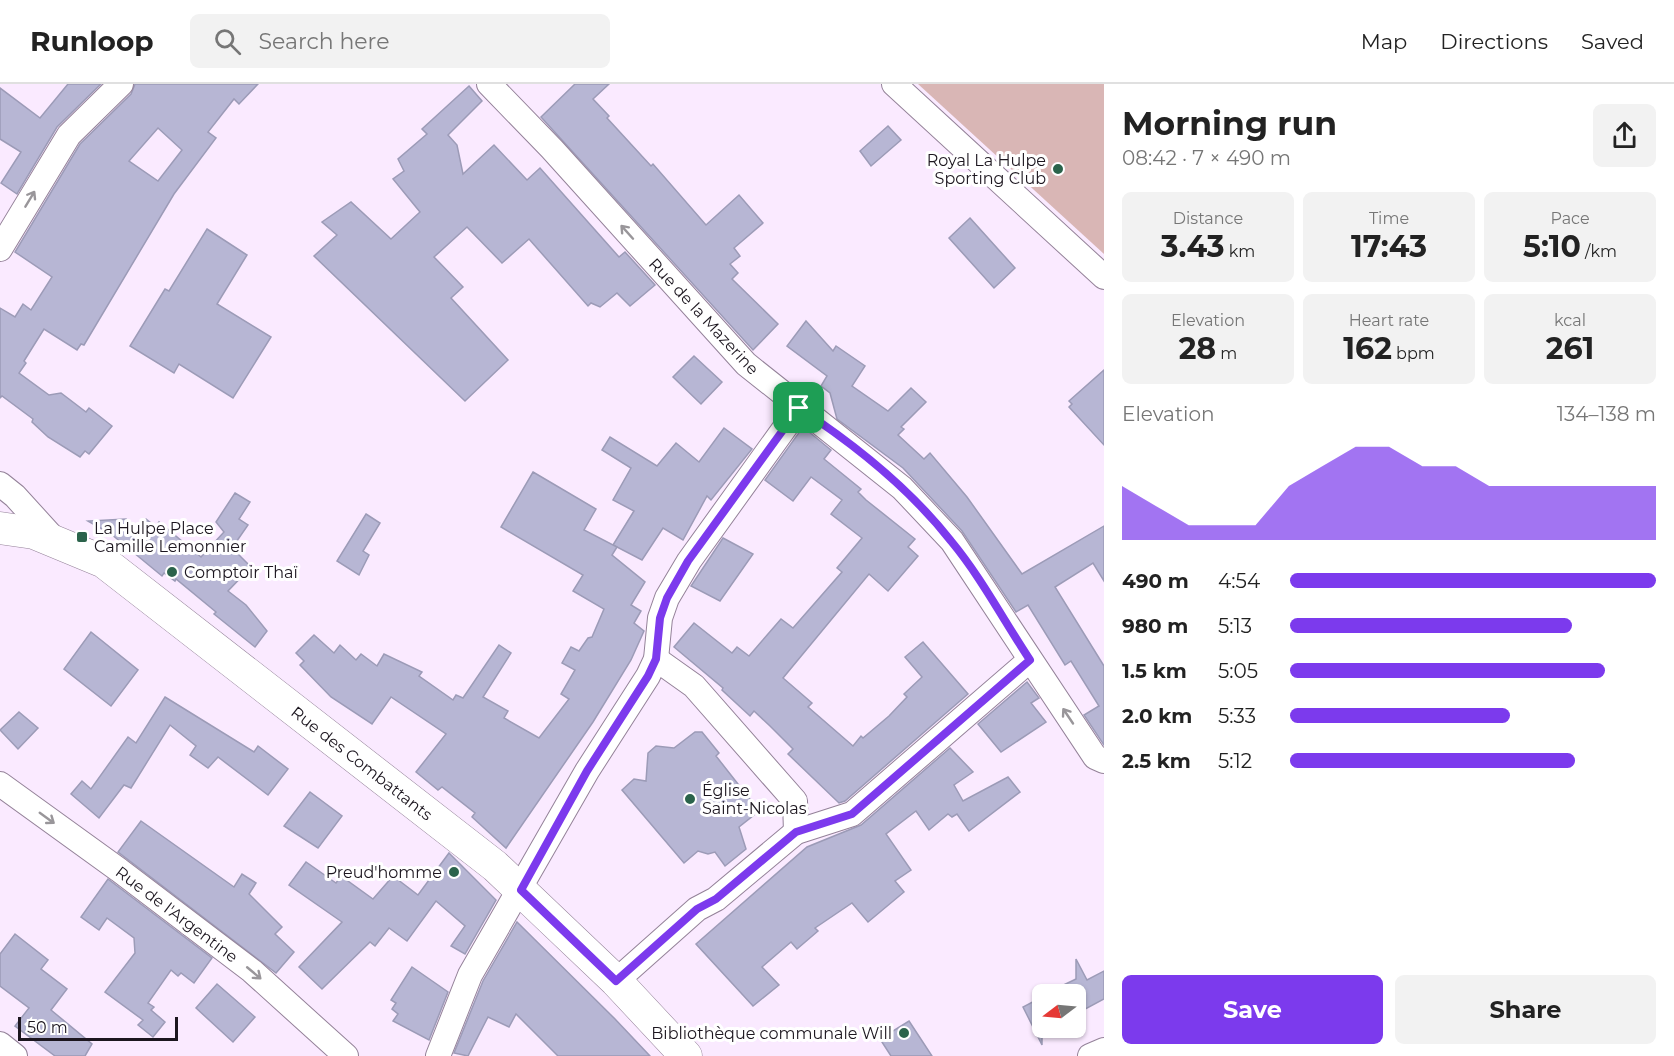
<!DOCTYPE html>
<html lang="en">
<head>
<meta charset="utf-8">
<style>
	:root { --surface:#fff; --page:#f2f2f2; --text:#222; --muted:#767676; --line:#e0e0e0; --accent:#7c3aed }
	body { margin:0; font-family:Montserrat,sans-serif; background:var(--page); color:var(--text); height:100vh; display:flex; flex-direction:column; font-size:22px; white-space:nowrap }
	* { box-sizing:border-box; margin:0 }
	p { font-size:20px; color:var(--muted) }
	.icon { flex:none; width:33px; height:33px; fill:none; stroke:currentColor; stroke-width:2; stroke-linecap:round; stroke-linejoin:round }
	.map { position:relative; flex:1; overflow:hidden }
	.details { display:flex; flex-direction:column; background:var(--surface); width:570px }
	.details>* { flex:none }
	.needle { width:39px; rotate:254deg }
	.buttons { position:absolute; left:1032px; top:900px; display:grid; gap:12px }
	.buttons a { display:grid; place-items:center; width:54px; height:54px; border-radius:9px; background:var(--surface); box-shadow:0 2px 4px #0004; font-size:30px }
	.scale { position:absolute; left:18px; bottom:15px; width:160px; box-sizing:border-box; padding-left:6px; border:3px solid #1c161f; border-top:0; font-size:16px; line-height:21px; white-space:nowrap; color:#1c161f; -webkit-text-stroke:4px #fff; paint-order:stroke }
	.pin { position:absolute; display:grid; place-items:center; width:51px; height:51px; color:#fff; margin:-26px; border-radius:12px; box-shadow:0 3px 9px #0006 }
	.round { display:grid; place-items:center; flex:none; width:63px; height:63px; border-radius:9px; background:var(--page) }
	.overview { display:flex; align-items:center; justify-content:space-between; height:102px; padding:0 18px }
	h1 { font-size:33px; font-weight:700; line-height:45px }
	.figures { display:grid; grid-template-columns:repeat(3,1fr); gap:9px; height:102px; padding:6px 18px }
	.figures div { display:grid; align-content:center; border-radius:9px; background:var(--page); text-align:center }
	.figures b { font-size:30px; font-weight:700 }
	.figures small { font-size:16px; font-weight:400 }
	.figures p { font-size:16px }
	.chart { height:168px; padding:12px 18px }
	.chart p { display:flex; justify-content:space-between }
	.chart svg { width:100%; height:108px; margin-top:6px; fill:var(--accent); opacity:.7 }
	.button { display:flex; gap:12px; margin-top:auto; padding:12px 18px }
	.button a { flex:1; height:69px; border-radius:9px; background:var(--accent); color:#fff; font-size:24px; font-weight:700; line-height:69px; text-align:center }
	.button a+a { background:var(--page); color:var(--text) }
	ul { padding:0 18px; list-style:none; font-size:20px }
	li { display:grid; grid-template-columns:96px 72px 1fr; align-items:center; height:45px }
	li i { height:15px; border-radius:8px; background:var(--accent) }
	header { display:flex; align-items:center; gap:36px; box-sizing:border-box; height:84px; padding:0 30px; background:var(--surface); border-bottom:2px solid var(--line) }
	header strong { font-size:28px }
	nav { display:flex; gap:33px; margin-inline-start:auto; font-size:21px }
	.search { width:420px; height:54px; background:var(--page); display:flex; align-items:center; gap:15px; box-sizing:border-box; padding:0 21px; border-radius:9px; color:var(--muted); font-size:22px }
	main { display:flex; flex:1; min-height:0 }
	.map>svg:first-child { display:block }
	.green { fill:#d9b6b5 }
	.building { fill:#b7b6d4; stroke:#9c9bb7; stroke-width:1.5; fill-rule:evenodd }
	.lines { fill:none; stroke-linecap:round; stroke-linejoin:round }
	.minor-casing { stroke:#948299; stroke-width:26 }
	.major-casing { stroke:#948299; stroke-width:33 }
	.minor { stroke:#fff; stroke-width:24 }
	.major { stroke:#fff; stroke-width:32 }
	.oneway { stroke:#99969a }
	.route-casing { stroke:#fff; stroke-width:12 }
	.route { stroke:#7c3aed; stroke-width:8 }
	.poi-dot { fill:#2b634b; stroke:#fff; stroke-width:2 }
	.labels { text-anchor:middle; stroke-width:6; stroke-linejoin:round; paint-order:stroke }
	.poi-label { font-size:16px; fill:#1c161f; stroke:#fff; text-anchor:end }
	.street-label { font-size:16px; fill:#1c161f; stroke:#fff }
</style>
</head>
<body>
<header>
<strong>Runloop</strong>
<div class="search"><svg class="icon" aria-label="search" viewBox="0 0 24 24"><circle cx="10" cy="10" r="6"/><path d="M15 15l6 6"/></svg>Search here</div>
<nav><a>Map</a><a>Directions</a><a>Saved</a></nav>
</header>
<main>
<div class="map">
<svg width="1104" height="972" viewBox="0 0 1104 972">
	<rect width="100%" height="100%" fill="#faeaff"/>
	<path class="green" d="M918,0H1104V170Z"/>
	<g class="building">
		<path d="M68,0H101L57,43L17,110L1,99L21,68L0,55V4L40,34Z"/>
		<path d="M135,0H258L239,20L234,15L208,48L216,54L174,110L84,261L81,260L77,266L44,245L24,277L26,279L19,289L49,311L61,309L86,328L89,324L112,342L89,370L85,367L80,373L48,353L32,338L33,335L2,312L0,314V224L15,233L23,220L31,226L52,193L15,168L80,60L131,10ZM158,44L182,66L158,97L129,77Z"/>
		<path d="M575,0H609L593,15L609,32L607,34L651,82L653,80L706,141L739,111L763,139L734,164L740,172L730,180L738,189L732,195L778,240L753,266L541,33Z"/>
		<path d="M469,2L482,17L448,51L457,61L463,90L494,61L527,96L540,84L619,173L625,168L655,201L630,222L617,209L600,223L591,219L588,222L529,155L502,179L467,143L434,173L463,203L451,214L508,276L465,317L314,172L337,151L322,138L351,118L391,155L420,128L393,95L404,87L398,75L427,50L422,45Z"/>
		<path d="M888,42L901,56L871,82L860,67Z"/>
		<path d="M970,134L1015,184L994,204L949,154Z"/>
		<path d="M207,145L247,171L217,220L271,253L233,314L179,280L174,289L130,262L165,205L169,207Z"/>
		<path d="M806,237L833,267L836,262L865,282L852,302L888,327L911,304L926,318L901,343L904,345L898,351L924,375L930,369L967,413L1022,490L1104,442V497L1093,479L1055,503L1104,582V661L1084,631L1099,622L1071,577L1065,581L1028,521L1016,528L962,447L903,384L837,335L830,309L821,302L827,292L787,262Z"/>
		<path d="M694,272L722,298L701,320L673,293Z"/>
		<path d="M1104,286V361L1069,323L1072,320L1069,317Z"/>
		<path d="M803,343L831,366L824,375L861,405L858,408L866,416L915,455L908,463L918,472L888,507L869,490L783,594L812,619L808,623L853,662L861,652L863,654L889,632L907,613L904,610L922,593L905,573L923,558L968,610L845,717L839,719L788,670L793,665L770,642L754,627L750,632L722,606L723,604L674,563L694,539L732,569L737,563L749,572L781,535L793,544L842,488L837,484L862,454L831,430L842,416L811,393L793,417L765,396Z"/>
		<path d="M724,344L752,365L711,416L707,412L683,456L663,444L642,476L613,461L634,427L613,416L631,384L602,366L610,353L657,382L676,359L699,378Z"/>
		<path d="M533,388L596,425L584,446L617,463L612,471L645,498L631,521L641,527L634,539L644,547L631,576L593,638L506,764L472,733L475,729L442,703L438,706L416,688L446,650L391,613L372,640L331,613L300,581L304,577L296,569L314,551L334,569L340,561L356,576L361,570L377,582L384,570L422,588L419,592L453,616L456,611L463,614L499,561L511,569L483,613L508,627L504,634L539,654L569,615L561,610L575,586L562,579L571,563L579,567L588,554L592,553L604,525L573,507L583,491L501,443Z"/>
		<path d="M235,409L250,418L239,435L248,441L232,464L251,483L228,507L246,521L267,547L255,563L214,530L216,528L176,495L175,497L164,489L162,492L111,450L88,437L126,435L138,444L146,435L156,443L159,438L201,473L224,448L216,438Z"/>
		<path d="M366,430L380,439L363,467L369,471L359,491L337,477Z"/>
		<path d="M723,454L753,470L720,517L691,502Z"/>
		<path d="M91,548L138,586L111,622L64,585Z"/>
		<path d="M1027,598L1039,614L1031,619L1046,638L1001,668L978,640Z"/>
		<path d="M165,613L254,668L258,662L288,685L268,711L218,673L208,684L190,671L196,662L170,641L131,704L124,701L99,734L71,710L82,697L91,705L128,653L136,659Z"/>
		<path d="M19,628L38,644L18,665L0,646Z"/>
		<path d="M695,648H702L719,669L716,672L756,723L751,727L754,731L739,743L746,765L725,782L715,768L708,770L698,767L684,779L622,706L634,695L646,697L648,669L656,662L674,664Z"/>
		<path d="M950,664L973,688L954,701L963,717L1008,693L1020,708L969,747L957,730L952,733L948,730L929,746L916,727L886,750L911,786L895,797L904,808L868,838L852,819L815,844L818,847L797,865L791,858L762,883L779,901L753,922L696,860L807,763L861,741Z"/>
		<path d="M310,708L342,732L318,764L284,742Z"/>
		<path d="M141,737L234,803L242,790L256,799L249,810L282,843L275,850L294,868L276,889L118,768Z"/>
		<path d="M449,769L496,816L465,870L451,862L465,842L436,817L407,857L389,844L375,862L370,858L322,905L299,883L342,838L289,801L306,778L336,799L341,792L373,815L393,792L418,811Z"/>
		<path d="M108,795L212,874L194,899L181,889L178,892L171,886L148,919L154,923L151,926L165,938L153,953L138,941L143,936L105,908L135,869L134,854L107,834L99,846L81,833Z"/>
		<path d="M517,838L615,935L650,972H558L516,930L509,943L488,933L468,972L454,969L483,897Z"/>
		<path d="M15,850L48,876L41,885L67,905L51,926L92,960L85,972H55L15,942L29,924L0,902V870Z"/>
		<path d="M1076,875L1087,896L1104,887V915L1076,930V910H1045L1076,895Z"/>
		<path d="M412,883L448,908L429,956L393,937L398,930L392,925L396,919L391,916Z"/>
		<path d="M217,900L255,933L233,958L196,924Z"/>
		<path d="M1042,913V961L1023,923Z"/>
		<path d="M909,937L932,972H891L880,955Z"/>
	</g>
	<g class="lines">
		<g class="minor-casing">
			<g id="minor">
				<path d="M489,0L552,65L746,280L902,404L952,457L1095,673L1104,677"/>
				<path d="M894,0L1104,193"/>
				<path d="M0,165L69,51L121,0"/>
				<path d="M0,400L15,412L55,456"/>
				<path d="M656,575L694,602L795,717L796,748"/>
				<path d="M0,700L119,786L252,887L346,972"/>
				<path d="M616,897L697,825L716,815L796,748L852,730L1030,576"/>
				<path d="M0,960L15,972"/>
				<path d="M438,972L470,891L587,687L648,592L656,575L660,534L667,514L689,477L799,324"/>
				<path d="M1090,972L1104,966"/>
			</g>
		</g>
		<g class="major-casing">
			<path id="major" d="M0,444L34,449L104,478L495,782L616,897L686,972"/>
		</g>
		<use href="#minor" class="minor"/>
		<use href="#major" class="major"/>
	</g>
	<defs><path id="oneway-shaft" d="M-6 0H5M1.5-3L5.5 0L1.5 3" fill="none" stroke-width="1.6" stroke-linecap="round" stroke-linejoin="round" transform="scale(1.5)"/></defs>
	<g class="oneway">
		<use href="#oneway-shaft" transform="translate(30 115) rotate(-59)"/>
		<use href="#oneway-shaft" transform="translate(627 148) rotate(-132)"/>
		<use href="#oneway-shaft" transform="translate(1068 632) rotate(-124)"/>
		<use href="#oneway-shaft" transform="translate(47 734) rotate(36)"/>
		<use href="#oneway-shaft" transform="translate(254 889) rotate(40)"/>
	</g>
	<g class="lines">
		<g class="route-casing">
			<path id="route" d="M799,324C854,360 911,406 951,457C981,493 1004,537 1030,576L852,730L796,748L716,815L697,825L616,897L521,806L587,687L648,592L656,575L660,534L667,514L688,477Z"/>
		</g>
		<use href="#route" class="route"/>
	</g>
	<g class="poi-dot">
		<circle cx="1058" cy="85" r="6"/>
		<rect x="76" y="447" width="12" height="12" rx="3"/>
		<circle cx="172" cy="488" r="6"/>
		<circle cx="690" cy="715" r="6"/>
		<circle cx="454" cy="788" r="6"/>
		<circle cx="904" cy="949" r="6"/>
	</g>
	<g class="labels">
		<g class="poi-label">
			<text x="1046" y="82">Royal La Hulpe<tspan x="1046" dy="18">Sporting Club</tspan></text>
			<text x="94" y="450" text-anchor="start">La Hulpe Place<tspan x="94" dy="18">Camille Lemonnier</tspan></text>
			<text x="184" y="494" text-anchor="start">Comptoir Thaï</text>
			<text x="702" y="712" text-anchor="start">Église<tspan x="702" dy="18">Saint-Nicolas</tspan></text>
			<text x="442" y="794">Preud'homme</text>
			<text x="892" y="955">Bibliothèque communale Will</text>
		</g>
		<g class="street-label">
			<text transform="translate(704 232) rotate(47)" y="6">Rue de la Mazerine</text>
			<text transform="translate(362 679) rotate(38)" y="6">Rue des Combattants</text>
			<text transform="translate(177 830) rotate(37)" y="6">Rue de l'Argentine</text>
		</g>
	</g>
</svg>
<div class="buttons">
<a><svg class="needle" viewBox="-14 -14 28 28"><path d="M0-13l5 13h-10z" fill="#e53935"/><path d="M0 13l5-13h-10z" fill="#767676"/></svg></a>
</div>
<div class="scale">50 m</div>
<div class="pin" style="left:799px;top:324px;background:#1e9e55"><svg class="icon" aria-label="arrive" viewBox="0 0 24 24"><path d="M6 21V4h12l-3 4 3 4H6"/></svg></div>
</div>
<section class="details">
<div class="overview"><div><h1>Morning run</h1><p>08:42 · 7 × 490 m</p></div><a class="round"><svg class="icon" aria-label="share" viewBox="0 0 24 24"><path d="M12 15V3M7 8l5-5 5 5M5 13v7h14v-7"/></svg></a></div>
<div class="figures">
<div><p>Distance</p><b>3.43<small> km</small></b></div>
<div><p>Time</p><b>17:43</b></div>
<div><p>Pace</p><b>5:10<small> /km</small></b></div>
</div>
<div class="figures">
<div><p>Elevation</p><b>28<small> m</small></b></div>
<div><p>Heart rate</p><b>162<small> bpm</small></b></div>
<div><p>kcal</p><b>261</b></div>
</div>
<div class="chart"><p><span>Elevation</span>134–138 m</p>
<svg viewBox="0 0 160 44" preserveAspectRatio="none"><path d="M0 44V22L10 30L20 38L30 38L40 38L50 22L60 14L70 6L80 6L90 14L100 14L110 22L120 22L130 22L140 22L150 22L160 22V44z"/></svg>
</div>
<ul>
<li><b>490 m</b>4:54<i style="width:100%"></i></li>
<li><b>980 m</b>5:13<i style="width:77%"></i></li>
<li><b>1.5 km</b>5:05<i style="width:86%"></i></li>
<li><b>2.0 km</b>5:33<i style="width:60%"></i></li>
<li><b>2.5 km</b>5:12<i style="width:78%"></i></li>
</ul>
<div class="button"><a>Save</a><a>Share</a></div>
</section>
</main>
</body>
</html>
